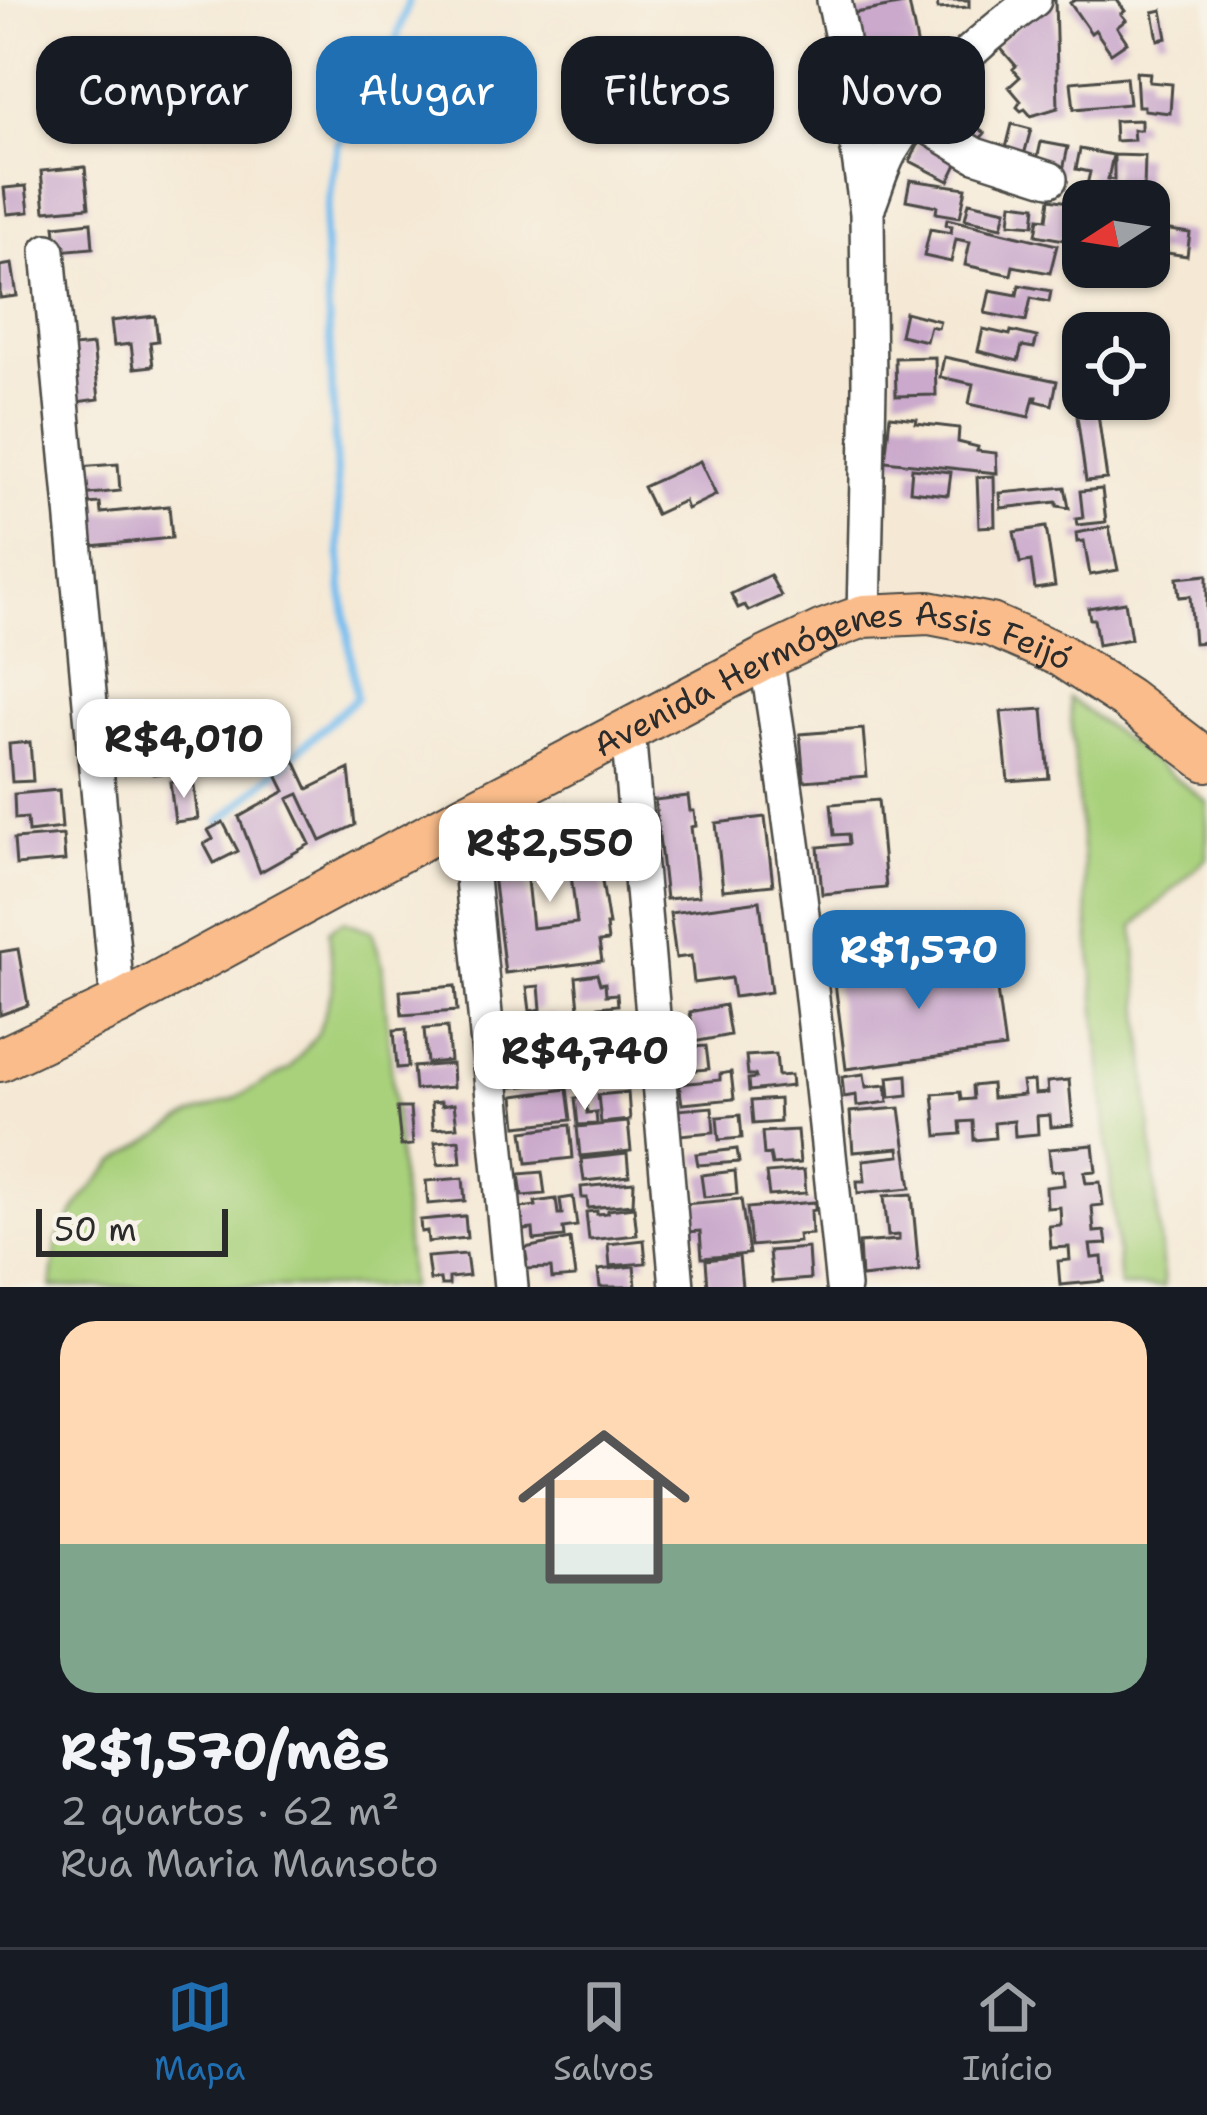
<!DOCTYPE html>
<html lang="pt">
<meta charset="utf-8">
<style>
body{margin:0;font-family:"Shantell Sans",sans-serif;background:#242831;color:#f1f3f6;height:100vh;display:flex;flex-direction:column;font-size:45px;white-space:nowrap}
*{box-sizing:border-box;margin:0}
p{font-size:39px;color:#9ea1a6}
.icon{flex:none;width:66px;height:66px;fill:none;stroke:currentColor;stroke-width:2;stroke-linecap:round;stroke-linejoin:round}
.map{position:relative;height:1287px;overflow:hidden}
.panel{display:flex;flex-direction:column;background:#171b24;flex:1}
.panel>*{flex:none}
.hud{position:absolute;left:36px;top:36px;width:1137px;height:108px;display:flex;gap:24px}
.needle{width:78px;rotate:258deg}
.fabs{position:absolute;left:1062px;top:180px;display:grid;gap:24px}
.fabs a{display:grid;place-items:center;width:108px;height:108px;border-radius:24px;background:#171b24;box-shadow:0 3px 9px #0004;font-size:60px}
.scale{position:absolute;left:36px;bottom:30px;width:192px;box-sizing:border-box;padding-left:12px;border:6px solid #2b2b2b;border-top:0;font-size:33px;line-height:42px;white-space:nowrap;color:#2b2b2b;-webkit-text-stroke:9px #f7f3e8;paint-order:stroke}
.price{position:absolute;translate:-50% -102px;padding:0 27px;border-radius:24px;background:#fff;color:#222;font-size:39px;line-height:78px;filter:drop-shadow(0 3px 6px #0008)}
.price::after{content:'';position:absolute;left:50%;top:72px;width:36px;height:27px;margin-left:-18px;background:inherit;clip-path:polygon(0 0,100% 0,50% 100%)}
.price.active{background:#1f6fb2;color:#fff}
ul{padding:0;list-style:none}
li{display:grid;align-content:center;gap:24px;height:636px;padding:0 60px}
li span{display:grid;place-items:center;height:372px;border-radius:36px;color:#555}
li>.icon{margin-inline-start:auto}
span .icon{width:216px;height:216px;fill:#fffc;stroke-width:1}
li b{font-size:51px}
.pill{padding:0 42px;border-radius:36px;background:#171b24;box-shadow:0 3px 9px #0004;font-size:42px;line-height:108px}
.pill.active{background:#1f6fb2;color:#fff}
.menu{display:flex;justify-content:space-around;align-items:center;height:168px;border-top:3px solid #363941;background:#171b24;font-size:33px;color:#9ea1a6}
.menu a{display:grid;justify-items:center;gap:6px}
.menu .active{color:#1f6fb2}
.map>svg:first-child{display:block}
.green{fill:#a9d17c;stroke:#6a7e54;stroke-width:3}
.lines{fill:none;stroke-linecap:round;stroke-linejoin:round}
.stream{stroke:#77bdee;stroke-width:8}
.building{fill:#caa9cc;fill-rule:evenodd}
.minor-casing{stroke:#494844;stroke-width:38}
.major-casing{stroke:#494844;stroke-width:46}
.minor{stroke:#fff;stroke-width:33}
.major{stroke:#f9bc8a;stroke-width:42}
.labels{text-anchor:middle;stroke-width:12;stroke-linejoin:round;paint-order:stroke}
.street-label{font-size:33px;fill:#2b2b2b;stroke:#f7f3e8}
</style>
<div class="map">
<svg width="1207" height="1287" viewBox="0 0 1207 1287">
<rect width="100%" height="100%" fill="#f7f3e8"/>
<filter id="ink" filterUnits="userSpaceOnUse"><feTurbulence type="fractalNoise" baseFrequency=".00833" numOctaves="2"/><feDisplacementMap in="SourceGraphic" scale="24" xChannelSelector="R" yChannelSelector="G"/><feConvolveMatrix kernelMatrix="1 2 1 2 8 2 1 2 1" color-interpolation-filters="sRGB"/></filter>
<filter id="wash" filterUnits="userSpaceOnUse"><feTurbulence type="fractalNoise" baseFrequency=".004" numOctaves="4" result="noise"/><feDisplacementMap in="SourceGraphic" scale="48" xChannelSelector="R" yChannelSelector="G"/><feGaussianBlur stdDeviation="2.7" result="paint"/><feColorMatrix in="noise" values="0 0 0 0 0 0 0 0 0 0 0 0 0 0 0 0 0 1.4 0 .05"/><feComposite in="paint" operator="in"/></filter>
<g filter="url(#wash)">
<rect width="100%" height="100%" fill="#f5e9d5"/>
<path class="green" d="M 1069,698 L 1207,802 L 1207,858 L 1134,926 L 1164,1287 L 1120,1287 Z
M 343,921 L 372,931 L 382,963 L 410,1287 L 51,1287 L 57,1240 L 82,1199 L 115,1162 L 193,1114 L 238,1097 L 289,1069 L 318,1033 L 333,987 L 329,930 Z"/>
<g class="lines">
<path class="stream" d="M 220,822 L 356,698 L 342,586 L 324,230 L 338,144 L 393,50 L 409,0"/>
</g>
<g id="blocks">
<path class="building" d="M 937,0 L 969,0 L 969,7 L 938,9 Z
M 1047,0 L 1055,0 L 1058,108 L 1031,116 L 1025,109 L 1021,111 L 1017,107 L 1021,101 L 1009,87 L 1020,77 L 1013,69 L 1016,66 L 997,44 Z
M 1075,0 L 1117,0 L 1125,11 L 1121,14 L 1126,20 L 1117,27 L 1127,42 L 1111,53 L 1095,30 L 1091,33 L 1070,3 Z
M 909,3 L 918,48 L 858,60 L 850,14 Z
M 1162,10 L 1167,38 L 1158,40 L 1153,12 Z
M 1136,72 L 1150,73 L 1149,82 L 1172,84 L 1170,113 L 1144,110 L 1144,106 L 1138,106 Z
M 1126,77 L 1129,104 L 1074,109 L 1071,82 Z
M 954,109 L 985,133 L 974,146 L 944,122 Z
M 1141,120 L 1141,130 L 1133,130 L 1134,140 L 1115,141 L 1114,121 Z
M 1012,124 L 1031,129 L 1024,155 L 1006,148 Z
M 920,141 L 959,160 L 949,181 L 910,161 Z
M 1041,142 L 1068,147 L 1062,175 L 1035,169 Z
M 1080,149 L 1113,155 L 1108,179 L 1114,180 L 1114,155 L 1145,156 L 1144,190 L 1087,185 L 1090,172 L 1076,169 Z
M 85,167 L 89,207 L 45,211 L 41,171 Z
M 910,180 L 966,188 L 960,217 L 936,213 L 937,206 L 906,200 Z
M 26,186 L 29,212 L 7,214 L 4,188 Z
M 1050,199 L 1081,204 L 1078,226 L 1073,225 L 1070,241 L 1036,235 L 1039,218 L 1047,219 Z
M 969,202 L 1006,210 L 1002,227 L 965,219 Z
M 1012,203 L 1036,206 L 1034,225 L 1010,223 Z
M 947,219 L 1057,245 L 1050,273 L 1013,266 L 1011,275 L 965,265 L 970,242 L 956,239 L 951,262 L 924,256 L 930,229 L 951,233 L 952,226 L 946,225 Z
M 91,222 L 93,248 L 58,251 L 55,226 Z
M 1163,229 L 1190,233 L 1187,256 L 1154,251 L 1155,242 L 1162,243 Z
M 12,264 L 17,296 L 0,298 L 0,266 Z
M 1019,285 L 1051,291 L 1049,302 L 1031,298 L 1026,321 L 985,313 L 990,290 L 1017,295 Z
M 905,312 L 940,321 L 938,328 L 930,326 L 926,341 L 900,335 Z
M 155,316 L 158,341 L 150,342 L 153,366 L 134,368 L 131,344 L 114,346 L 111,321 Z
M 983,329 L 1010,335 L 1011,331 L 1037,337 L 1034,348 L 1022,346 L 1018,361 L 978,351 Z
M 1072,334 L 1083,334 L 1083,373 L 1073,373 Z
M 93,345 L 99,399 L 69,403 L 64,348 Z
M 935,357 L 936,395 L 896,396 L 895,358 Z
M 944,357 L 1057,381 L 1052,405 L 1036,401 L 1037,397 L 1034,397 L 1029,417 L 969,404 L 973,384 L 940,377 Z
M 1096,400 L 1107,479 L 1086,481 L 1077,416 L 1085,415 L 1083,402 Z
M 890,416 L 917,419 L 916,423 L 959,428 L 958,442 L 978,447 L 977,451 L 996,453 L 997,473 L 885,461 Z
M 700,461 L 716,495 L 687,509 L 684,501 L 656,514 L 643,487 Z
M 118,464 L 120,491 L 80,495 L 78,467 Z
M 912,468 L 951,472 L 948,495 L 910,491 Z
M 994,476 L 995,526 L 979,527 L 977,477 Z
M 1065,487 L 1069,508 L 1057,506 L 1057,502 L 1001,508 L 1000,493 Z
M 1102,489 L 1106,522 L 1077,525 L 1076,519 L 1083,518 L 1080,491 Z
M 100,503 L 101,513 L 169,506 L 172,538 L 90,546 L 86,504 Z
M 1046,527 L 1055,586 L 1035,589 L 1031,561 L 1020,563 L 1014,532 Z
M 1109,527 L 1118,570 L 1090,575 L 1084,541 L 1077,542 L 1076,533 Z
M 770,575 L 781,596 L 748,611 L 745,605 L 738,608 L 731,594 Z
M 1207,575 L 1207,642 L 1194,643 L 1190,596 L 1179,597 L 1177,578 Z
M 1125,602 L 1131,639 L 1098,645 L 1094,619 L 1090,619 L 1088,608 Z
M 1043,709 L 1049,778 L 1008,781 L 1001,712 Z
M 863,729 L 867,776 L 804,781 L 800,734 Z
M 30,742 L 33,781 L 12,782 L 9,744 Z
M 192,743 L 194,770 L 154,774 L 152,746 Z
M 137,749 L 139,772 L 107,774 L 106,751 Z
M 295,761 L 308,789 L 349,769 L 355,825 L 321,841 L 299,794 L 288,799 L 310,844 L 260,872 L 239,817 L 285,791 L 277,775 Z
M 193,779 L 198,819 L 175,822 L 170,782 Z
M 59,790 L 62,828 L 28,832 L 27,818 L 15,819 L 14,794 Z
M 688,796 L 690,811 L 694,811 L 696,826 L 691,827 L 699,896 L 666,899 L 655,800 Z
M 878,800 L 886,888 L 822,894 L 818,847 L 849,844 L 848,834 L 834,835 L 831,804 Z
M 765,817 L 773,885 L 723,890 L 716,823 Z
M 223,822 L 238,851 L 214,863 L 204,844 L 213,839 L 208,830 Z
M 63,835 L 65,861 L 16,865 L 14,839 Z
M 595,838 L 609,925 L 606,925 L 608,941 L 599,942 L 602,961 L 505,973 L 490,851 ZM 571,875 L 577,923 L 532,928 L 527,880 Z
M 760,901 L 771,992 L 734,997 L 731,978 L 694,983 L 691,956 L 676,958 L 670,913 Z
M 18,949 L 28,1005 L 0,1015 L 0,952 Z
M 992,954 L 1005,1048 L 846,1069 L 834,975 Z
M 597,974 L 600,984 L 605,983 L 606,995 L 617,994 L 618,1005 L 579,1009 L 576,977 Z
M 455,986 L 457,1011 L 402,1015 L 400,991 Z
M 539,986 L 541,1009 L 530,1011 L 527,987 Z
M 725,1005 L 730,1035 L 673,1046 L 671,1034 L 693,1030 L 690,1012 Z
M 554,1015 L 558,1049 L 512,1054 L 508,1020 Z
M 447,1027 L 450,1061 L 427,1063 L 424,1029 Z
M 621,1028 L 624,1052 L 585,1056 L 586,1059 L 570,1060 L 569,1046 L 585,1044 L 584,1031 Z
M 406,1029 L 408,1067 L 397,1068 L 394,1030 Z
M 706,1046 L 709,1069 L 686,1071 L 680,1048 Z
M 776,1054 L 778,1076 L 791,1075 L 792,1086 L 749,1091 L 748,1079 L 756,1078 L 755,1075 L 748,1075 L 746,1056 Z
M 565,1056 L 567,1082 L 512,1087 L 510,1061 Z
M 452,1064 L 453,1087 L 415,1090 L 413,1067 Z
M 731,1072 L 734,1099 L 682,1104 L 679,1084 L 720,1080 L 720,1074 Z
M 864,1074 L 866,1087 L 886,1085 L 888,1102 L 857,1106 L 856,1095 L 844,1097 L 842,1077 Z
M 907,1075 L 908,1095 L 890,1097 L 888,1077 Z
M 1069,1080 L 1073,1125 L 1051,1127 L 1050,1115 L 1037,1116 L 1038,1134 L 1015,1136 L 1014,1121 L 994,1123 L 995,1138 L 974,1140 L 973,1121 L 960,1122 L 961,1134 L 937,1136 L 933,1094 L 960,1092 L 961,1100 L 973,1099 L 972,1086 L 991,1084 L 992,1098 L 1024,1095 L 1022,1082 L 1034,1081 L 1035,1094 L 1048,1093 L 1047,1082 Z
M 567,1089 L 571,1120 L 517,1126 L 514,1096 Z
M 628,1092 L 630,1120 L 601,1123 L 598,1095 Z
M 586,1097 L 587,1113 L 596,1112 L 597,1124 L 578,1125 L 575,1098 Z
M 779,1099 L 780,1122 L 753,1124 L 751,1101 Z
M 441,1102 L 441,1106 L 454,1104 L 457,1127 L 433,1129 L 431,1103 Z
M 712,1107 L 714,1132 L 680,1135 L 677,1110 Z
M 397,1108 L 410,1108 L 413,1145 L 401,1146 Z
M 900,1108 L 911,1188 L 858,1193 L 857,1181 L 865,1181 L 863,1160 L 900,1156 L 899,1148 L 853,1152 L 850,1112 Z
M 740,1115 L 742,1138 L 719,1140 L 717,1117 Z
M 628,1122 L 631,1151 L 580,1156 L 577,1127 Z
M 570,1125 L 573,1158 L 527,1163 L 523,1131 Z
M 797,1130 L 800,1163 L 772,1165 L 770,1154 L 764,1155 L 762,1132 Z
M 459,1140 L 461,1163 L 438,1165 L 435,1142 Z
M 1093,1145 L 1096,1171 L 1084,1172 L 1086,1183 L 1100,1182 L 1103,1205 L 1092,1206 L 1094,1232 L 1105,1231 L 1107,1244 L 1090,1245 L 1092,1258 L 1102,1257 L 1104,1281 L 1060,1285 L 1058,1261 L 1070,1260 L 1069,1247 L 1051,1248 L 1049,1226 L 1061,1225 L 1060,1207 L 1047,1208 L 1046,1187 L 1064,1185 L 1063,1170 L 1051,1171 L 1049,1149 Z
M 737,1149 L 739,1162 L 698,1165 L 696,1154 Z
M 627,1154 L 629,1176 L 584,1181 L 581,1159 Z
M 804,1170 L 806,1193 L 769,1196 L 766,1173 Z
M 735,1171 L 737,1194 L 704,1197 L 701,1175 Z
M 542,1172 L 545,1194 L 522,1196 L 519,1174 Z
M 463,1178 L 465,1201 L 428,1204 L 426,1181 Z
M 634,1182 L 633,1204 L 588,1208 L 587,1198 L 582,1198 L 581,1187 Z
M 912,1194 L 919,1271 L 861,1277 L 859,1243 L 899,1240 L 899,1235 L 888,1236 L 884,1196 Z
M 573,1197 L 577,1226 L 563,1228 L 564,1237 L 534,1240 L 533,1229 L 524,1230 L 521,1208 L 536,1206 L 535,1202 L 556,1199 L 558,1214 L 562,1214 L 560,1199 Z
M 741,1199 L 749,1254 L 702,1258 L 700,1231 L 686,1232 L 684,1204 Z
M 815,1202 L 815,1210 L 811,1211 L 812,1234 L 798,1235 L 799,1242 L 751,1246 L 747,1208 Z
M 634,1207 L 637,1235 L 589,1240 L 586,1212 L 597,1211 L 597,1214 L 608,1213 L 608,1210 Z
M 465,1216 L 467,1238 L 428,1242 L 427,1231 L 421,1232 L 420,1220 Z
M 570,1239 L 575,1277 L 552,1279 L 551,1268 L 522,1269 L 521,1261 L 527,1260 L 525,1248 Z
M 644,1240 L 646,1263 L 610,1266 L 608,1244 Z
M 808,1248 L 810,1279 L 772,1282 L 769,1251 Z
M 466,1254 L 469,1276 L 449,1278 L 449,1285 L 441,1285 L 440,1279 L 430,1280 L 427,1257 Z
M 739,1256 L 742,1287 L 708,1287 L 706,1260 Z
M 634,1266 L 636,1287 L 600,1287 L 598,1270 Z"/>
</g>
</g>
<g filter="url(#ink)">
<use href="#blocks" fill-opacity="0" stroke="#494844" stroke-width="3"/>
<g class="lines">
<g class="minor-casing">
<path id="minor" d="M 834,0 L 841,33 L 867,213 L 869,386 L 864,616
M 914,118 L 975,155 L 1050,179
M 869,205 C 876,188 881,168 890,152 C 927,88 975,43 1034,0
M 48,251 L 118,1004
M 766,658 C 800,867 821,1077 843,1287
M 628,731 L 677,1287
M 466,815 L 511,1287"/>
</g>
<g class="major-casing">
<g id="major">
<path id="s1" d="M 0,1060 L 118,1004 L 466,815 L 766,658 L 823,631 L 864,616 L 929,613 L 991,625 L 1060,655 L 1126,698 L 1207,760"/>
</g>
</g>
<use href="#minor" class="minor"/>
<use href="#major" class="major"/>
</g>
</g>
<g class="labels">
<g class="street-label">
<text dy="12" stroke="none"><textPath href="#s1" startOffset="930">Avenida Hermógenes Assis Feijó</textPath></text>
</g>
</g>
</svg>
<div class="fabs">
<a><svg class="needle" viewBox="-14 -14 28 28"><path d="M0-13l5 13h-10z" fill="#e53935"/><path d="M0 13l5-13h-10z" fill="#9ea1a6"/></svg></a>
<a><svg class="icon" aria-label="locate" viewBox="0 0 24 24"><circle cx="12" cy="12" r="6"/><path d="M12 2v4M12 18v4M2 12h4M18 12h4"/></svg></a>
</div>
<div class="scale">50 m</div>
<b class="price" style="left:184px;top:801px">R$4,010</b>
<b class="price" style="left:550px;top:905px">R$2,550</b>
<b class="price active" style="left:919px;top:1012px">R$1,570</b>
<b class="price" style="left:585px;top:1113px">R$4,740</b>
<div class="hud">
<a class="pill">Comprar</a>
<a class="pill active">Alugar</a>
<a class="pill">Filtros</a>
<a class="pill">Novo</a>
</div>
</div>
<section class="panel">
<ul>
<li><span style="background:linear-gradient(#ffd9b3 60%,#7fa58c 0)"><svg class="icon" aria-label="home" viewBox="0 0 24 24"><path d="M3 11l9-7 9 7M6 9v11h12V9"/></svg></span><div><b>R$1,570/mês</b><p>2 quartos · 62 m²</p><p>Rua Maria Mansoto</p></div></li>
</ul>
</section>
<nav class="menu">
<a class="active"><svg class="icon" aria-label="map" viewBox="0 0 24 24"><path d="M3 6l6-2 6 2 6-2v14l-6 2-6-2-6 2zM9 4v14M15 6v14"/></svg>Mapa</a>
<a><svg class="icon" aria-label="saved" viewBox="0 0 24 24"><path d="M7 4h10v16l-5-4-5 4z"/></svg>Salvos</a>
<a><svg class="icon" aria-label="home" viewBox="0 0 24 24"><path d="M3 11l9-7 9 7M6 9v11h12V9"/></svg>Início</a>
</nav>
